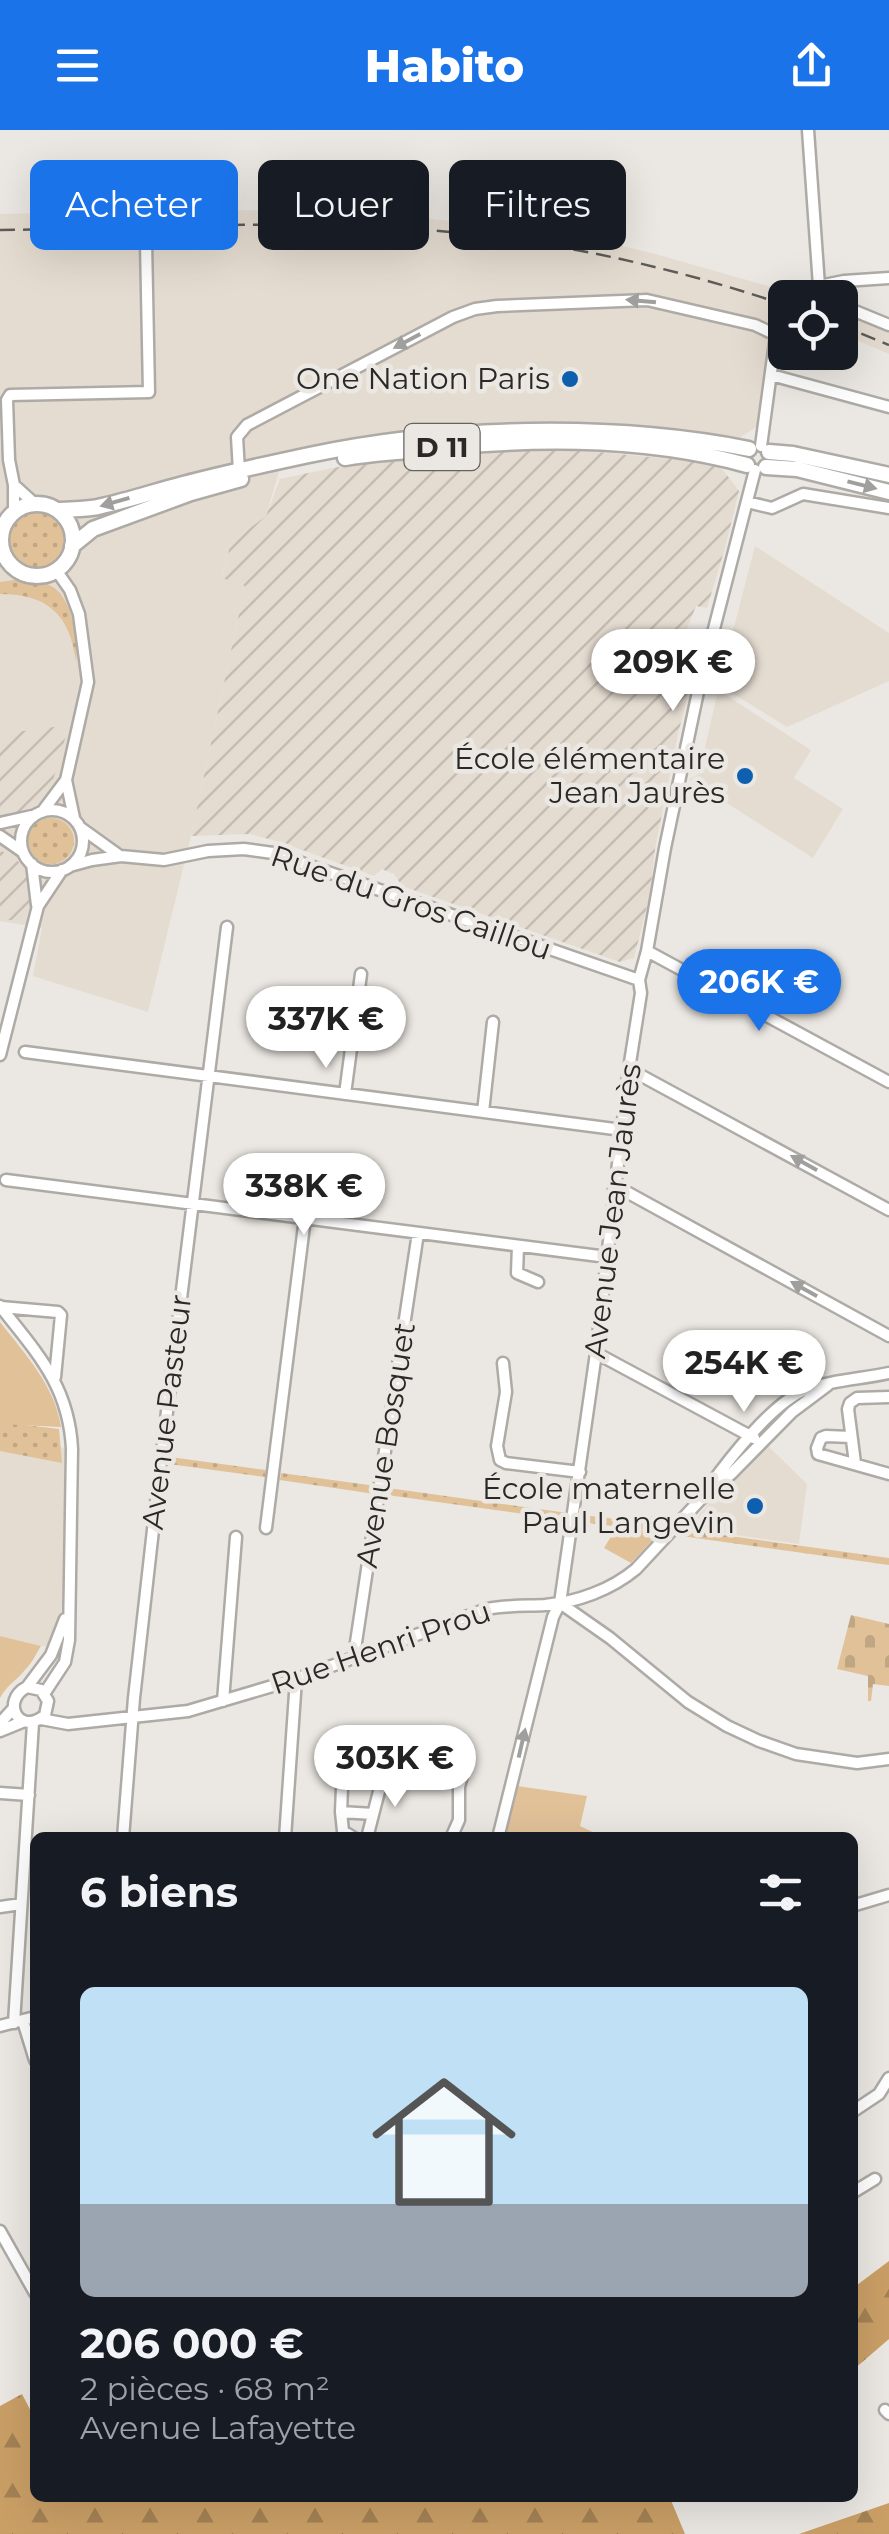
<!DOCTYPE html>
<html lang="fr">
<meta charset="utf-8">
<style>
body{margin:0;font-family:Montserrat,sans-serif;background:#242831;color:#f1f3f6;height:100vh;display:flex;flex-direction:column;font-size:38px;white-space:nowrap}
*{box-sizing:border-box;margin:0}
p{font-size:32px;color:#9ea1a6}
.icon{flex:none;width:55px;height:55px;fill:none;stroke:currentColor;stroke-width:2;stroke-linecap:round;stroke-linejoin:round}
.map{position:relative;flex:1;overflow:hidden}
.details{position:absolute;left:30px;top:1702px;width:828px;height:670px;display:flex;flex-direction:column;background:#171b24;border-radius:15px;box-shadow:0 10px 40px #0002}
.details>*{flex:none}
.top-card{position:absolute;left:30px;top:30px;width:830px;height:90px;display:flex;gap:20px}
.controls{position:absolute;left:768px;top:150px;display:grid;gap:20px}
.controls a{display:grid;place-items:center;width:90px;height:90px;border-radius:15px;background:#171b24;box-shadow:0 10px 40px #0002;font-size:50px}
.price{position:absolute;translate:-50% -85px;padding:0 22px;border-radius:35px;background:#fff;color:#222;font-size:32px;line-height:65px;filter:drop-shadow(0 2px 5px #0008)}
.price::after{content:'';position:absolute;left:50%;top:60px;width:30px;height:22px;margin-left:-15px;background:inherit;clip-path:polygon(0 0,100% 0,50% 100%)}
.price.on{background:#1a73e8;color:#fff}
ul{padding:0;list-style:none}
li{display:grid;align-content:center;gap:20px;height:530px;padding:0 50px}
li span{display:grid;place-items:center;height:310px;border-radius:15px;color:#555}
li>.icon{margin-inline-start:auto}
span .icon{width:180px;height:180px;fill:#fffc;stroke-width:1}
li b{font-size:42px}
h2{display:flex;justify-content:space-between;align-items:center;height:120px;padding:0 50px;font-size:42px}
.chip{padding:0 35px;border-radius:15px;background:#171b24;box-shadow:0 10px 40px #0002;font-size:35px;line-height:90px}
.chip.on{background:#1a73e8;color:#fff}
header{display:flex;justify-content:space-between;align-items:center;height:130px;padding:0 50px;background:#1a73e8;color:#fff;font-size:45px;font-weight:800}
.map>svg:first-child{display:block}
.built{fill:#e5dcd1}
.industrial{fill:url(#industrial-furrows)}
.grass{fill:url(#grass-dots)}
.forest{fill:url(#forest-firs)}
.cemetery{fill:url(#cemetery-stones)}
.green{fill:#e1c198}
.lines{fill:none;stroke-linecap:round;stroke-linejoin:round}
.minor-casing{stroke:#aeaba6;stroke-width:15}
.major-casing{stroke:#aeaba6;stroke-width:19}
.minor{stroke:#fff;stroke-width:10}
.major{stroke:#fff;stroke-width:14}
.rail{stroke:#5d5c59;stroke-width:2.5;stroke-dasharray:15 8;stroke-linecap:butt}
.oneway{fill:#9f9f9e}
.poi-dot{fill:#0e60af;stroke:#ebe7e2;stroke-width:4}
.labels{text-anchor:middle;stroke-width:9;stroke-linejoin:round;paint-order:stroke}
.shield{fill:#ebe7e2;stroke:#64625f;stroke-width:2.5}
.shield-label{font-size:28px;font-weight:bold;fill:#2a2927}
.poi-label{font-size:30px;fill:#2a2927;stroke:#ebe7e2;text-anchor:end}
.street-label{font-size:30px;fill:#2a2927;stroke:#ebe7e2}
</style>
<header><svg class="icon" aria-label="menu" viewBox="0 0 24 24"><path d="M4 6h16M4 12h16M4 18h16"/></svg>Habito<svg class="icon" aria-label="share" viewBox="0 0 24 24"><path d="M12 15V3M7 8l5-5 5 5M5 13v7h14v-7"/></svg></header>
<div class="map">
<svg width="889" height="2404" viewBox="0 0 889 2404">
<defs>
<pattern id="industrial-furrows" width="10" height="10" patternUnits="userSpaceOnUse" patternTransform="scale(2.5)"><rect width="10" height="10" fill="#e5dcd1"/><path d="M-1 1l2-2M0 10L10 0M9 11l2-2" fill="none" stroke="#c5bdb3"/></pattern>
<pattern id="grass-dots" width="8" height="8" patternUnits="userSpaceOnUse" patternTransform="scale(2.5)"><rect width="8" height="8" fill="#e1c198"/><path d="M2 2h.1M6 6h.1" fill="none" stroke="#c1a683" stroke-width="1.8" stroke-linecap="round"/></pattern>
<pattern id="forest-firs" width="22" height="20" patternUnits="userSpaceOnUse" patternTransform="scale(2.5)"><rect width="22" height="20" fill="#ca9f66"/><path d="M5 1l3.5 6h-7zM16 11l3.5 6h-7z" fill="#a48254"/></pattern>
<pattern id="cemetery-stones" width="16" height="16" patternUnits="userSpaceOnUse" patternTransform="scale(2.5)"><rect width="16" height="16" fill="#e1c198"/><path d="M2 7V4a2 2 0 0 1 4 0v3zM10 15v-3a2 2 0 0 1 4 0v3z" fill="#c1a683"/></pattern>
</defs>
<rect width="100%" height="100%" fill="#ebe7e2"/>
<path class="built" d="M 238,80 L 371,83 L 570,103 L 659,125 L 806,167 L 785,168 L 783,192 L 776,205 L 759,295 L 738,309 L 640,298 L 504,295 L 482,302 L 283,327 L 266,386 L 231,412 L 222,447 L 245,456 L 191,706 L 148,882 L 33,846 L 42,798 L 0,791 L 0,84 Z
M 840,180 L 889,199 L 889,224 L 840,203 Z
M 755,416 L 889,503 L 889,551 L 787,597 L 719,555 Z
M 718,560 L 811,620 L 794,648 L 843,679 L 813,728 L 689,649 L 699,644 Z
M 0,1309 L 66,1318 L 63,1473 L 57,1499 L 48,1516 L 41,1516 L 0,1506 Z
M 765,1313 L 807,1354 L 799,1414 L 687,1398 Z"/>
<path class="industrial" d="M 559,318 L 710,333 L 720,336 L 739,361 L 725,418 L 707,478 L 696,476 L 687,499 L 703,506 L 678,604 L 655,719 L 650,764 L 634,828 L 620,832 L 402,756 L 394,744 L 382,739 L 374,746 L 280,712 L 250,704 L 191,706 L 245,456 L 222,448 L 231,412 L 266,386 L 280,349 L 332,338 L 457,320 Z
M 69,595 L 47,671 L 30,682 L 10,688 L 2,721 L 26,737 L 31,749 L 33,761 L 27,790 L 0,790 L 0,604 Z"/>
<path class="grass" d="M10 410a29 29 0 1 1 58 0a29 29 0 1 1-58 0Z
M 28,448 C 39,451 50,453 58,461 C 74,478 78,511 76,532 C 70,485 48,464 0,464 L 0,452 Z
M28 711a23 23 0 1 1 46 0a23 23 0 1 1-46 0Z
M 0,1292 L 59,1299 L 62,1333 L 0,1321 Z
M 170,1327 L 266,1340 L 265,1347 L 169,1334 Z
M 281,1343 L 376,1356 L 375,1364 L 280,1350 Z
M 388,1358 L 568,1383 L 567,1390 L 387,1365 Z
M 582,1385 L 616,1389 L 663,1385 L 654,1401 L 580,1392 Z
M 686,1400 L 889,1428 L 889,1435 L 681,1406 Z"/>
<path class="forest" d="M 889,2131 L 889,2209 L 853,2240 L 853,2158 Z
M 22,2264 L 35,2289 L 35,2368 L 670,2368 L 685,2404 L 0,2404 L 0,2276 Z
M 889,2373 L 889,2404 L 799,2404 Z"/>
<path class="cemetery" d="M 851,1485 L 889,1494 L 889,1556 L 873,1554 L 871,1571 L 868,1571 L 868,1546 L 837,1539 Z"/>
<path class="green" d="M 0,1192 C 25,1224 55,1256 61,1297 L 0,1294 Z
M 617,1397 L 660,1402 L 631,1433 L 604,1418 Z
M 0,1506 L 41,1516 C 36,1524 32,1533 25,1540 C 16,1551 7,1555 0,1568 Z
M 517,1656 L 587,1666 L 580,1696 L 603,1707 L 520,1708 L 506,1705 Z"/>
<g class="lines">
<g class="minor-casing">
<path id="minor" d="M 808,0 L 819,156
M 819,156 L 844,151 L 889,148
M 819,156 L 829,168
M 840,175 L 889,195
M 771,245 L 889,277
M 239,341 L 237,307 L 247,295 L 453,187 L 475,179 L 497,176 L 647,170 L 755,195 L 776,205 L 761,316
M 14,355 L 35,374
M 747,372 L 772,378 L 803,364 L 889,378
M 14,382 L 14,355 L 9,330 L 7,270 L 10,265 L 149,262 L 146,112
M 66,650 L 74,688
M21 711a31 31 0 1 1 62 0a31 31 0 1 1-62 0Z
M 42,682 L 66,650 L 88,552 L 79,484 L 70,460 L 56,440
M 0,693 L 32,686
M 81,698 L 120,726
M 0,706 L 23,722
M 32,734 L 37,775
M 70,736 L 92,730 L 121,726 L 164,730 L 208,721 L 244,719 L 273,723 L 639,850
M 647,821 L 889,952
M 25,922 L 622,1000
M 0,925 L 38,776 L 62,740
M 629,939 L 889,1080
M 345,964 L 361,844
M 483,982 L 493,892
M 6,1050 L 607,1127
M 614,1059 L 623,1060 L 889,1206
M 518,1116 L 517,1143 L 538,1152
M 0,1176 C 37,1223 69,1256 72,1319 L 69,1510 L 65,1532 L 44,1564
M 1,1177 L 58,1182 L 61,1185 L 55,1247
M 596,1223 L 754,1308
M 503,1233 L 506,1262 L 497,1316 L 500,1330 L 506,1333 L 580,1342
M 851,1307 L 826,1306 L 821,1308 L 817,1318 L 818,1324 L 889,1344
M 855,1333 L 848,1279 L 850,1273 L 857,1268 L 889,1267
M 709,1357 C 729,1329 772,1274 803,1261 C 830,1250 861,1249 889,1243
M 266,1398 L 305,1088
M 560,1473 L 610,1508 L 688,1572 L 727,1596 L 759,1611 L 796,1624 L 857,1633 L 889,1629
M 359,1526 L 355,1519 L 418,1103
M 27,1557 L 41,1560 L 48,1571 L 45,1585 C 19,1607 0,1571 27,1557 L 51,1525 L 65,1489
M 223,1571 L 236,1407
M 41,1589 L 68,1594 L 188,1581 L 296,1549 L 487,1479 C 507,1475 525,1476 545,1475 C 577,1472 611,1460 636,1439 L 700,1370 L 731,1344 L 792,1282 L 828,1255
M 0,1593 L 12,1580
M 0,1601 L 22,1592
M 343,1633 L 341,1682 L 343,1701 L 354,1708
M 0,1663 L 29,1665
M 341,1682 L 373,1684
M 123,1708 L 134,1568 L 160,1338 L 227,797
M 285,1708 L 296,1549
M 367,1708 L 384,1642
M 451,1708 L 459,1690 L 459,1657 L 467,1626
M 498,1708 L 553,1487 L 560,1473 L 596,1223 L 629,939 L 641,863 L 639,850 L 647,821 L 665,718 L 699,557 L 755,340
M 852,1776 L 889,1765
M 0,1777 L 21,1774
M 23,1891 L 35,1930
M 14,1893 L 33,1593
M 0,1896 L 35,1887
M 852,1982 L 879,1964 L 889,1948
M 852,2063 L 875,2049
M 0,2101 L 35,2163
M 885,2280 L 889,2284"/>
</g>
<g class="major-casing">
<path id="major" d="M 769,322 L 793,324 L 889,345
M 345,328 C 366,324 387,323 407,321 C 520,308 637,305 747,335
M 766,337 L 797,339 L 889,362
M1 410a36 36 0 1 1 72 0a36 36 0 1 1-72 0Z
M 57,380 C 72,379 88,380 102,376 C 129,370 156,361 183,354 C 225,343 267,334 309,325 C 446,296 612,292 749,319
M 72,416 L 93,399 L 191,363 L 241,349"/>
</g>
<use href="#minor" class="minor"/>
<use href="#major" class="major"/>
<path class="rail" d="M 0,100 C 150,98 301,88 450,102 C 564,113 676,138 785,175
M 840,195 L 889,215"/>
</g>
<defs><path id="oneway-solid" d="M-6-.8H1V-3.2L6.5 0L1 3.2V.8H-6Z" transform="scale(2.5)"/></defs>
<g class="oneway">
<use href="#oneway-solid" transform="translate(641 171) rotate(-175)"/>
<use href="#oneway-solid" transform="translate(407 211) rotate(152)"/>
<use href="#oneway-solid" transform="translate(862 355) rotate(14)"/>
<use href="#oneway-solid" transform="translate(115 372) rotate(164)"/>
<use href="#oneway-solid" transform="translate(804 1033) rotate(-151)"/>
<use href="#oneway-solid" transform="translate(804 1159) rotate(-151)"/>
<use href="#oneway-solid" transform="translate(522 1613) rotate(-77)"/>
</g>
<g class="poi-dot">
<circle cx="570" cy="249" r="10"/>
<circle cx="745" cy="646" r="10"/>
<circle cx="755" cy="1376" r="10"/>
</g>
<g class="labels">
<rect class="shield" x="404.5" y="294" width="75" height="46" rx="8"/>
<g class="shield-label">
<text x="442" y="327">D 11</text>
</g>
<g class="poi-label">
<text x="550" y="259">One Nation Paris</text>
<text x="725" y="639">École élémentaire<tspan x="725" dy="34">Jean Jaurès</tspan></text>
<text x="735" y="1369">École maternelle<tspan x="735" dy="34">Paul Langevin</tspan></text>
</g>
<g class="street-label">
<text transform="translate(411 773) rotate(19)" y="10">Rue du Gros Caillou</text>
<text transform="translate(613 1081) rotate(-83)" y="10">Avenue Jean Jaurès</text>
<text transform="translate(167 1282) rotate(-83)" y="10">Avenue Pasteur</text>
<text transform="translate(386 1315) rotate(-81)" y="10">Avenue Bosquet</text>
<text transform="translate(381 1518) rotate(-19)" y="10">Rue Henri Prou</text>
</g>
</g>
</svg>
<div class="controls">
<a><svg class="icon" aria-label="locate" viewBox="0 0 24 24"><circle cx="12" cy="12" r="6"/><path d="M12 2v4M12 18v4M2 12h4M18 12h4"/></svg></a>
</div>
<b class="price" style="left:673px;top:584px">209K €</b>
<b class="price on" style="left:759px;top:904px">206K €</b>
<b class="price" style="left:326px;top:941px">337K €</b>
<b class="price" style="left:304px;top:1108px">338K €</b>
<b class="price" style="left:744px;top:1285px">254K €</b>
<b class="price" style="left:395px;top:1680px">303K €</b>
<div class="top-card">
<a class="chip on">Acheter</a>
<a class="chip">Louer</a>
<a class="chip">Filtres</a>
</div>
<section class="details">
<h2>6 biens<svg class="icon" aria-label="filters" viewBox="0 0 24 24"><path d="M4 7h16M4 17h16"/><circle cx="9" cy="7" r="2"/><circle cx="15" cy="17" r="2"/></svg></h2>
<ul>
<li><span style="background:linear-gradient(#bfe0f5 70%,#9aa5b1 0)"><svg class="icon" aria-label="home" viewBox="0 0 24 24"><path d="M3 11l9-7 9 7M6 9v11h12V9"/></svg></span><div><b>206 000 €</b><p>2 pièces · 68 m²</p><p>Avenue Lafayette</p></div></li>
</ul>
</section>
</div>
